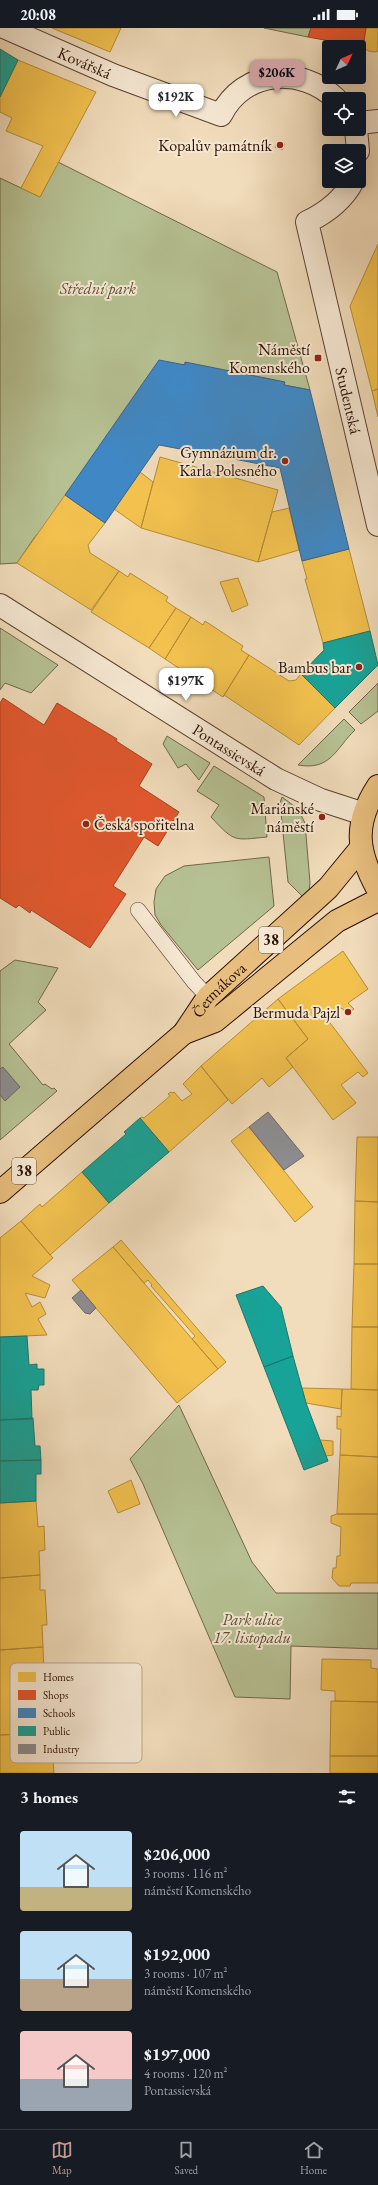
<!DOCTYPE html>
<meta charset="utf-8">
<style>
body{margin:0;font-family:"EB Garamond",serif;background:#242831;color:#f1f3f6;height:100vh;display:flex;flex-direction:column;font-size:15px;white-space:nowrap}
*{box-sizing:border-box;margin:0}
p{font-size:13px;color:#9ea1a6}
.icon{flex:none;width:22px;height:22px;fill:none;stroke:currentColor;stroke-width:2;stroke-linecap:round;stroke-linejoin:round}
.map{position:relative;height:1745px;overflow:hidden}
.side{display:flex;flex-direction:column;background:#171b24;flex:1}
.side>*{flex:none}
.needle{width:26px;rotate:46deg}
.buttons{position:absolute;left:322px;top:12px;display:grid;gap:8px}
.buttons a{display:grid;place-items:center;width:44px;height:44px;border-radius:4px;background:#171b24;box-shadow:0 4px 16px #0002;font-size:20px}
.price{position:absolute;translate:-50% -34px;padding:0 9px;border-radius:8px;background:#fff;color:#222;font-size:13px;line-height:26px;filter:drop-shadow(0 1px 2px #0008)}
.price::after{content:'';position:absolute;left:50%;top:24px;width:12px;height:9px;margin-left:-6px;background:inherit;clip-path:polygon(0 0,100% 0,50% 100%)}
.price.selected{background:#c59692;color:#111}
ul{padding:0;list-style:none}
li{display:flex;align-items:center;gap:12px;height:100px;padding:0 20px}
li span{display:grid;place-items:center;flex:none;width:112px;height:80px;border-radius:4px;color:#555}
li>.icon{margin-inline-start:auto}
span .icon{width:48px;height:48px;fill:#fffc;stroke-width:1}
li b{font-size:17px}
h2{display:flex;justify-content:space-between;align-items:center;height:48px;padding:0 20px;font-size:17px}
.status{display:flex;justify-content:space-between;align-items:center;height:28px;padding:0 20px;background:#171b24;direction:ltr}
.status svg{height:11px;fill:currentColor}
.dock{display:flex;justify-content:space-around;align-items:center;height:56px;border-top:1px solid #363941;background:#171b24;font-size:11px;color:#9ea1a6}
.dock a{display:grid;justify-items:center;gap:2px}
.dock .selected{color:#c59692}
.map>svg:first-child{display:block}
.green{fill:#b6c193;stroke:#70684a}
.homes{fill:#f2c14e;stroke:#b68c37}
.shops{fill:#e4572e;stroke:#ac4120}
.schools{fill:#3f88c5;stroke:#39648a}
.public{fill:#17a398;stroke:#1d776a}
.industry{fill:#8d8d92;stroke:#6f6766}
.lines{fill:none;stroke-linecap:round;stroke-linejoin:round}
.lane-casing{stroke:#5c422f;stroke-width:16}
.street-casing{stroke:#5c422f;stroke-width:24}
.primary-casing{stroke:#2a0f00;stroke-width:24}
.lane{stroke:#f6e8d3;stroke-width:15}
.street{stroke:#f6e8d3;stroke-width:22}
.primary{stroke:#e8be7e;stroke-width:22}
.poi-dot{fill:#8f2418;stroke:#f6e8d3;stroke-width:1.5}
.labels{text-anchor:middle;stroke-width:4;stroke-linejoin:round;paint-order:stroke}
.shield{fill:#f6e8d3;stroke:#67503f;stroke-width:1}
.shield-label{font-size:15px;font-weight:bold;fill:#2a0f00}
.street-label{font-size:16px;fill:#2a0f00;stroke:#f6e8d3}
.poi-label{font-size:16px;fill:#2a0f00;stroke:#f6e8d3;text-anchor:end}
.park-label{font-size:16px;font-style:italic;fill:#5b4d33;stroke:#f6e8d3}
.key{fill:#f6e8d3;stroke:#b9a794;stroke-width:1}
.key-label{font-size:11px;fill:#2a0f00}
</style>
<div class="status"><b>20:08</b><svg viewBox="0 0 49 12"><path d="M0 12V9h3v3zM5 12V6h3v6zM10 12V3h3v9zM15 12V0h3v12zM26 1h20v11H26zM47 4h2v5h-2z"/></svg></div>
<div class="map">
<svg width="378" height="1745" viewBox="0 0 378 1745">
<rect width="100%" height="100%" fill="#f1dcbb"/>
<filter id="stains"><feTurbulence type="fractalNoise" baseFrequency=".005" numOctaves="4"/><feColorMatrix values="0 0 0 0 .2 0 0 0 0 .09 0 0 0 0 .02 0 0 0 .5 -.17"/></filter>
<radialGradient id="worn" r=".72"><stop offset=".6" stop-color="#630" stop-opacity="0"/><stop offset="1" stop-color="#630" stop-opacity=".3"/></radialGradient>
<path class="green" d="M 264,0 L 311,0 L 308,9 Z
M 58,134 L 277,244 L 310,362 L 284,357 L 284,354 L 185,335 L 34,510 L 17,535 L 0,536 L 0,150 L 40,169 Z
M 0,600 L 58,637 L 31,665 L 5,655 L 0,662 Z
M 378,655 L 378,683 L 361,696 L 349,684 Z
M 344,691 L 355,702 C 336,720 331,743 298,737 Z
M 167,708 L 210,735 L 199,752 L 186,736 L 178,740 L 163,716 Z
M 214,738 L 264,769 L 267,809 C 234,812 235,815 211,789 L 219,777 L 197,763 Z
M 282,769 L 298,781 L 305,795 L 310,855 L 309,864 L 304,870 L 288,854 L 280,775 Z
M 269,829 L 274,878 L 198,942 L 161,897 L 155,887 L 154,874 L 156,861 L 165,848 L 184,838 Z
M 15,932 L 58,940 L 38,974 L 46,982 L 9,1016 L 43,1057 L 45,1056 L 52,1061 L 54,1060 L 57,1063 L 0,1112 L 0,943 Z
M 179,1377 L 252,1534 L 276,1565 L 378,1565 L 378,1621 L 291,1618 L 290,1671 L 235,1669 L 143,1456 L 130,1431 Z"/>
<path class="homes" d="M 52,0 L 121,0 L 110,24 Z
M 366,0 L 378,0 L 378,23 L 375,24 L 368,23 L 363,19 Z
M 18,32 L 96,64 L 40,169 L 21,160 L 43,118 L 6,103 L 12,90 L 0,84 L 0,69 Z
M 278,113 L 285,116 L 282,122 L 275,119 Z
M 378,216 L 378,361 L 372,363 L 350,278 Z
M 378,361 L 378,389 L 372,363 Z
M 160,429 L 278,462 L 258,534 L 141,500 Z
M 140,444 L 153,454 L 141,500 L 114,481 Z
M 65,467 L 105,495 L 88,517 L 90,525 L 119,543 L 91,582 L 17,535 Z
M 289,480 L 299,522 L 258,534 L 272,484 Z
M 349,521 L 370,603 L 323,615 L 305,551 L 307,551 L 302,533 Z
M 119,543 L 128,549 L 130,545 L 168,569 L 166,573 L 176,580 L 149,620 L 91,584 Z
M 238,550 L 248,577 L 232,584 L 220,554 Z
M 176,580 L 191,589 L 165,631 L 149,620 Z
M 191,589 L 203,597 L 205,593 L 243,618 L 241,622 L 249,627 L 223,669 L 165,631 Z
M 249,627 L 289,653 L 296,652 L 301,646 L 335,680 L 299,717 L 224,667 L 223,669 Z
M 343,923 L 368,961 L 348,975 L 354,981 L 347,986 L 342,980 L 327,991 L 368,1045 L 363,1049 L 358,1044 L 341,1057 L 356,1075 L 333,1092 L 286,1030 L 308,1011 L 278,971 Z
M 278,971 L 308,1011 L 286,1030 L 293,1039 L 269,1059 L 262,1050 L 232,1076 L 201,1038 Z
M 201,1038 L 228,1072 L 169,1124 L 140,1090 L 142,1089 L 144,1090 L 170,1068 L 168,1066 L 171,1064 L 173,1065 L 174,1064 L 182,1073 L 192,1066 L 183,1056 Z
M 249,1099 L 313,1179 L 295,1194 L 231,1113 Z
M 357,1109 L 378,1109 L 378,1174 L 355,1173 Z
M 82,1144 L 109,1175 L 50,1227 L 21,1193 L 40,1176 L 42,1179 Z
M 355,1173 L 378,1174 L 378,1236 L 354,1236 Z
M 21,1193 L 53,1230 L 32,1248 L 50,1257 L 45,1270 L 25,1265 L 32,1279 L 40,1274 L 46,1286 L 38,1291 L 47,1307 L 0,1309 L 0,1210 Z
M 121,1212 L 226,1334 L 218,1341 L 192,1311 L 195,1308 L 151,1258 L 152,1257 L 148,1252 L 144,1255 L 113,1219 Z
M 113,1219 L 218,1341 L 177,1375 L 72,1252 Z
M 354,1236 L 378,1236 L 378,1299 L 352,1299 Z
M 352,1299 L 378,1299 L 378,1362 L 351,1361 Z
M 302,1360 L 342,1361 L 341,1381 L 306,1375 Z
M 342,1361 L 378,1362 L 378,1429 L 340,1427 L 341,1401 L 337,1401 L 337,1388 L 341,1389 Z
M 320,1412 L 333,1413 L 333,1427 L 326,1428 Z
M 340,1427 L 378,1429 L 378,1486 L 337,1486 Z
M 131,1452 L 140,1476 L 118,1485 L 108,1463 Z
M 36,1473 L 38,1499 L 44,1498 L 45,1522 L 39,1523 L 40,1547 L 0,1550 L 0,1475 Z
M 337,1486 L 378,1486 L 378,1555 L 351,1555 L 350,1558 L 339,1558 L 332,1550 L 333,1540 L 336,1540 L 337,1528 L 340,1528 L 341,1499 L 331,1495 L 331,1488 Z
M 40,1547 L 40,1562 L 45,1562 L 47,1597 L 42,1597 L 43,1619 L 0,1622 L 0,1550 Z
M 43,1619 L 44,1649 L 52,1649 L 53,1678 L 46,1678 L 46,1705 L 0,1707 L 0,1622 Z
M 322,1631 L 371,1632 L 371,1640 L 378,1641 L 378,1674 L 335,1673 L 335,1663 L 321,1662 Z
M 331,1673 L 378,1674 L 378,1728 L 330,1728 Z
M 46,1705 L 47,1720 L 52,1720 L 54,1745 L 0,1745 L 0,1707 Z
M 330,1728 L 378,1728 L 378,1745 L 330,1745 Z"/>
<path class="shops" d="M 311,0 L 366,0 L 363,19 L 308,9 Z
M 3,670 L 44,697 L 57,675 L 117,711 L 116,713 L 152,736 L 139,758 L 179,784 L 158,818 L 144,809 L 113,858 L 126,866 L 90,920 L 31,882 L 30,885 L 19,877 L 16,880 L 0,870 L 0,675 Z"/>
<path class="schools" d="M 159,332 L 185,337 L 185,334 L 285,354 L 284,357 L 310,362 L 349,521 L 302,533 L 280,440 L 239,432 L 159,417 L 105,495 L 65,467 Z"/>
<path class="public" d="M 0,21 L 18,32 L 0,69 Z
M 370,603 L 378,637 L 335,680 L 301,646 L 324,622 L 323,615 Z
M 140,1090 L 169,1124 L 109,1175 L 82,1144 L 126,1106 L 124,1104 Z
M 263,1258 L 281,1279 L 293,1328 L 264,1339 L 236,1267 Z
M 27,1308 L 29,1337 L 37,1336 L 37,1341 L 44,1341 L 44,1357 L 39,1357 L 38,1362 L 31,1362 L 32,1391 L 0,1392 L 0,1309 Z
M 293,1328 L 306,1375 L 328,1433 L 304,1442 L 264,1339 Z
M 33,1390 L 35,1418 L 40,1418 L 41,1432 L 0,1433 L 0,1392 Z
M 41,1432 L 41,1446 L 36,1446 L 36,1473 L 0,1475 L 0,1433 Z"/>
<path class="industry" d="M 3,1039 L 20,1059 L 5,1073 L 0,1067 L 0,1041 Z
M 268,1084 L 304,1128 L 284,1142 L 249,1099 Z
M 81,1262 L 96,1280 L 90,1286 L 85,1285 L 72,1270 Z"/>
<g class="lines">
<g class="lane-casing">
<path id="lane" d="M 138,882 L 194,954 L 208,969"/>
</g>
<g class="street-casing">
<g id="street">
<path id="s1" d="M 6,0 L 113,47 L 221,87 C 243,42 301,37 336,71"/>
<path d="M 359,95 L 378,93"/>
<path d="M 356,101 L 358,123"/>
<path id="s2" d="M 353,153 C 343,172 326,185 307,194 L 378,497"/>
<path id="s3" d="M 0,577 L 276,751 L 321,772 L 364,786"/>
</g>
</g>
<g class="primary-casing">
<g id="primary">
<path d="M 378,758 C 353,796 357,824 378,862"/>
<path d="M 184,1005 L 215,993 L 337,893 L 378,872"/>
<path id="s4" d="M 0,1164 L 184,1005 L 208,969 L 328,860 L 360,821"/>
</g>
</g>
<use href="#lane" class="lane"/>
<use href="#street" class="street"/>
<use href="#primary" class="primary"/>
</g>
<g class="poi-dot">
<circle cx="280" cy="117" r="4"/>
<rect x="314" y="326" width="8" height="8" rx="2"/>
<circle cx="285" cy="433" r="4"/>
<circle cx="359" cy="639" r="4"/>
<circle cx="322" cy="789" r="4"/>
<circle cx="86" cy="796" r="4"/>
<circle cx="348" cy="984" r="4"/>
</g>
<g class="labels">
<g class="shield">
<rect x="259" y="899" width="24" height="26" rx="3"/>
<rect x="12" y="1130" width="24" height="26" rx="3"/>
</g>
<g class="shield-label">
<text x="271" y="917">38</text>
<text x="24" y="1148">38</text>
</g>
<g class="street-label">
<text dy="6" stroke="none"><textPath href="#s1" startOffset="86">Kovářská</textPath></text>
<text dy="6" stroke="none"><textPath href="#s2" startOffset="246">Studentská</textPath></text>
<text dy="6" stroke="none"><textPath href="#s3" startOffset="271">Pontassievská</textPath></text>
<text dy="6" stroke="none"><textPath href="#s4" startOffset="299">Čermákova</textPath></text>
</g>
<g class="poi-label">
<text x="272" y="123">Kopalův památník</text>
<text x="310" y="327">Náměstí<tspan x="310" dy="18">Komenského</tspan></text>
<text x="277" y="430">Gymnázium dr.<tspan x="277" dy="18">Karla Polesného</tspan></text>
<text x="351" y="645">Bambus bar</text>
<text x="314" y="786">Mariánské<tspan x="314" dy="18">náměstí</tspan></text>
<text x="94" y="802" text-anchor="start">Česká spořitelna</text>
<text x="340" y="990">Bermuda Pajzl</text>
</g>
<g class="park-label">
<text x="98" y="266">Střední park</text>
<text x="252" y="1597">Park ulice<tspan x="252" dy="18">17. listopadu</tspan></text>
</g>
</g>
<rect x="10" y="1635" width="132" height="100" rx="6" class="key"/>
<rect x="18" y="1644" width="18" height="10" fill="#f2c14e"/>
<rect x="18" y="1662" width="18" height="10" fill="#e4572e"/>
<rect x="18" y="1680" width="18" height="10" fill="#3f88c5"/>
<rect x="18" y="1698" width="18" height="10" fill="#17a398"/>
<rect x="18" y="1716" width="18" height="10" fill="#8d8d92"/>
<g class="key-label">
<text x="43" y="1653">Homes</text>
<text x="43" y="1671">Shops</text>
<text x="43" y="1689">Schools</text>
<text x="43" y="1707">Public</text>
<text x="43" y="1725">Industry</text>
</g>
<rect width="100%" height="100%" filter="url(#stains)"/>
<rect width="100%" height="100%" fill="url(#worn)"/>
</svg>
<div class="buttons">
<a><svg class="needle" viewBox="-14 -14 28 28"><path d="M0-13l5 13h-10z" fill="#e53935"/><path d="M0 13l5-13h-10z" fill="#9ea1a6"/></svg></a>
<a><svg class="icon" aria-label="locate" viewBox="0 0 24 24"><circle cx="12" cy="12" r="6"/><path d="M12 2v4M12 18v4M2 12h4M18 12h4"/></svg></a>
<a><svg class="icon" aria-label="layers" viewBox="0 0 24 24"><path d="M12 4l9 5-9 5-9-5zM3 14l9 5 9-5"/></svg></a>
</div>
<b class="price selected" style="left:277px;top:66px">$206K</b>
<b class="price" style="left:176px;top:90px">$192K</b>
<b class="price" style="left:186px;top:674px">$197K</b>
</div>
<section class="side">
<h2>3 homes<svg class="icon" aria-label="filters" viewBox="0 0 24 24"><path d="M4 7h16M4 17h16"/><circle cx="9" cy="7" r="2"/><circle cx="15" cy="17" r="2"/></svg></h2>
<ul>
<li><span style="background:linear-gradient(#bfe0f5 70%,#c2b280 0)"><svg class="icon" aria-label="home" viewBox="0 0 24 24"><path d="M3 11l9-7 9 7M6 9v11h12V9"/></svg></span><div><b>$206,000</b><p>3 rooms · 116 m²</p><p>náměstí Komenského</p></div></li>
<li><span style="background:linear-gradient(#bfe0f5 60%,#b9a48a 0)"><svg class="icon" aria-label="home" viewBox="0 0 24 24"><path d="M3 11l9-7 9 7M6 9v11h12V9"/></svg></span><div><b>$192,000</b><p>3 rooms · 107 m²</p><p>náměstí Komenského</p></div></li>
<li><span style="background:linear-gradient(#f6c9c9 60%,#9aa5b1 0)"><svg class="icon" aria-label="home" viewBox="0 0 24 24"><path d="M3 11l9-7 9 7M6 9v11h12V9"/></svg></span><div><b>$197,000</b><p>4 rooms · 120 m²</p><p>Pontassievská</p></div></li>
</ul>
</section>
<nav class="dock">
<a class="selected"><svg class="icon" aria-label="map" viewBox="0 0 24 24"><path d="M3 6l6-2 6 2 6-2v14l-6 2-6-2-6 2zM9 4v14M15 6v14"/></svg>Map</a>
<a><svg class="icon" aria-label="saved" viewBox="0 0 24 24"><path d="M7 4h10v16l-5-4-5 4z"/></svg>Saved</a>
<a><svg class="icon" aria-label="home" viewBox="0 0 24 24"><path d="M3 11l9-7 9 7M6 9v11h12V9"/></svg>Home</a>
</nav>
